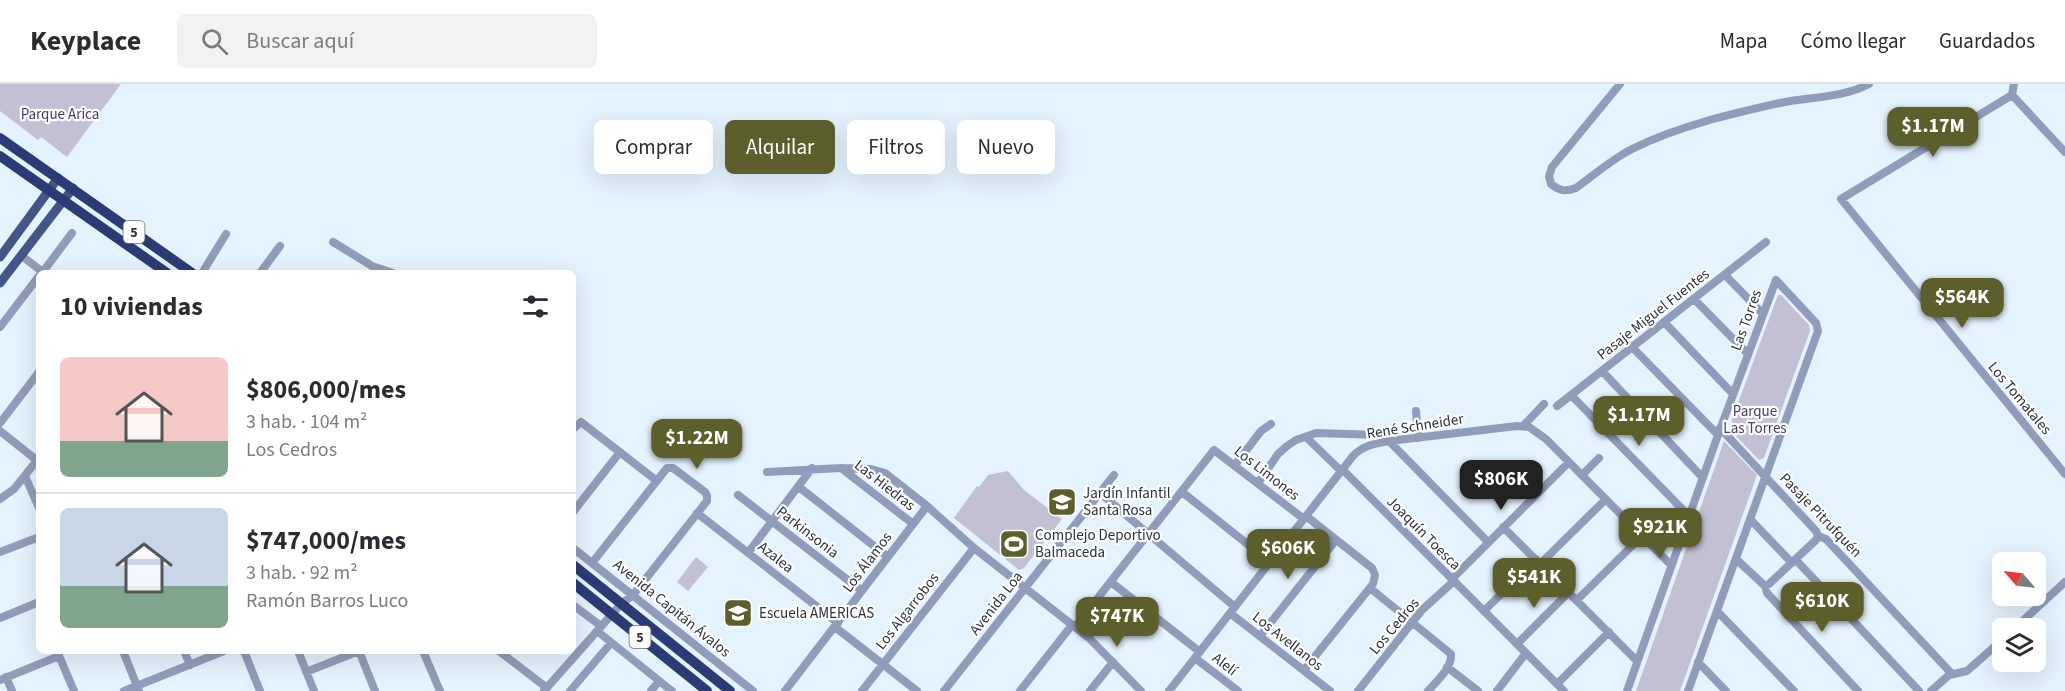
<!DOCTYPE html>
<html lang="es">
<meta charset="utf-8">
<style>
body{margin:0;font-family:"Source Sans 3",sans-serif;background:#f2f2f3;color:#2b2b33;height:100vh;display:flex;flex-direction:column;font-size:22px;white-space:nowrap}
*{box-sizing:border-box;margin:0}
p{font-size:20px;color:#7c7c81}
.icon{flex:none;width:33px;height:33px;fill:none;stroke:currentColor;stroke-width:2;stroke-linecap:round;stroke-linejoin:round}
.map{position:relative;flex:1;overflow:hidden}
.details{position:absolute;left:36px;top:186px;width:540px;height:384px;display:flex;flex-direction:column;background:#fff;border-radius:9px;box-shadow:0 6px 24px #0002}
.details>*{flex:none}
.hud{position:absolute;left:594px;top:36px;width:570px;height:54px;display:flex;gap:12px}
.needle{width:39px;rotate:298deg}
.controls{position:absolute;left:1992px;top:468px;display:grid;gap:12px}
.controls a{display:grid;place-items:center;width:54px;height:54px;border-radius:9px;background:#fff;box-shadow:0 6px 24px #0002;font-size:30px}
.price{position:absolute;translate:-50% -51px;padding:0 14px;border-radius:12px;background:#5c5f2c;color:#fff;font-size:20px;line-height:39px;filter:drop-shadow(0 2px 3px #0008)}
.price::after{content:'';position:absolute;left:50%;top:36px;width:18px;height:14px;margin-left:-9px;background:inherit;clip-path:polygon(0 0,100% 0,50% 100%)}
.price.current{background:#222;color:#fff}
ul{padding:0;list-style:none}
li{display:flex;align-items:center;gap:18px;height:150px;padding:0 24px}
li+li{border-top:2px solid #e1e1e2}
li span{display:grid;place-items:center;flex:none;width:168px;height:120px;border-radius:9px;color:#555}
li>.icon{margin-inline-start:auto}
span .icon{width:72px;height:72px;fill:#fffc;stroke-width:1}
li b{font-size:26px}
h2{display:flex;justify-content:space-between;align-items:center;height:72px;padding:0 24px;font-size:26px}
.tag{padding:0 21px;border-radius:9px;background:#fff;box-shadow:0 6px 24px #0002;font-size:21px;line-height:54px}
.tag.current{background:#5c5f2c;color:#fff}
header{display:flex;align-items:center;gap:36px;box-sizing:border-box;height:84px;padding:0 30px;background:#fff;border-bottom:2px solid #e1e1e2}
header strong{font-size:28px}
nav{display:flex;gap:33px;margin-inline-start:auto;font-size:21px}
.search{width:420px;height:54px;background:#f2f2f3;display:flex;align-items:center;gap:15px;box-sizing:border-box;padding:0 21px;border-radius:9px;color:#7c7c81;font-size:22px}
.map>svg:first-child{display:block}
.green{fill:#c3bfd4}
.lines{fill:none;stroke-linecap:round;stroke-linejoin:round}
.minor{stroke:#919cba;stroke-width:8}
.major{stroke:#458;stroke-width:9}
.highway{stroke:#2b3b75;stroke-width:10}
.labels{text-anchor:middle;stroke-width:4.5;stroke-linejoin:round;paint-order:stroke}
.shield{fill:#fefefe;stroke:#6a7076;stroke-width:1.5}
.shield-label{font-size:14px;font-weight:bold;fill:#2b333b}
.park-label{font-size:15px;fill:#493d68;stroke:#fefefe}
.street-label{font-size:15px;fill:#2b333b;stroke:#fefefe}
.poi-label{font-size:15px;fill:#2b333b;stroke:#fefefe;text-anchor:start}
</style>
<header>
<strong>Keyplace</strong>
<div class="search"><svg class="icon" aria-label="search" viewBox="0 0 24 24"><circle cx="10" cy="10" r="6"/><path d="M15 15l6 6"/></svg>Buscar aquí</div>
<nav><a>Mapa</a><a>Cómo llegar</a><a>Guardados</a></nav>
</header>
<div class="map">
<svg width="2065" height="607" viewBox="0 0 2065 607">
<rect width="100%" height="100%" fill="#e5f3fe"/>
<path class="green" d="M 0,0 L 121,0 L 67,73 L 41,53 L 38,56 L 0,27 Z
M 1778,211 L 1781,211 L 1809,241 L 1810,247 L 1764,374 L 1759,376 L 1732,348 L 1732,335 Z
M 1724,357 L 1757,391 L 1680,607 L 1636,607 Z
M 1008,387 L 1024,406 L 1062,435 L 1024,484 L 1019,486 L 954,434 L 977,402 L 979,403 L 988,391 Z
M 696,473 L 708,483 L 688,507 L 677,498 Z"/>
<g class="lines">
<path class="minor" d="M 1620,0 L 1552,83 L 1549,92 L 1551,100 C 1560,107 1565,108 1576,104 C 1594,91 1612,75 1632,65 C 1678,42 1731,30 1780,19 C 1808,13 1843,14 1869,0
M 2012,11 L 1841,115 L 2065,390
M 2012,11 L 2065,68
M 2012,11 L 2014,0
M 333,158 L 372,182 L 393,189
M 22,172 L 44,189
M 42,189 L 72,149
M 202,189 L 226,150
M 260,189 L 280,162
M 1725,191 L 1763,230
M 1694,215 L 1748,270
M 1664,238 L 1733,310
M 0,243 L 39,192
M 1632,263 L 1718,351
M 1602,287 L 1703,394
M 1571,311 L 1689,432
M 1557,322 L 1766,158
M 1416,327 L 1418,354
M 0,339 L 39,288
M 1523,342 L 1544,320
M 1720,344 L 1816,447 L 1818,452 L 1826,455 L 1951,589
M 573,345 L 581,338 L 657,397
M 0,347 L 39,378
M 1306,353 L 1341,387
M 1235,381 L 1261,347 L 1271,340
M 841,384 L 912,439
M 1342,385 L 1564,607
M 767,388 L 841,384 L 871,385 L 885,389 L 927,422 L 974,464 L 1089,554 L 1141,607
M 1582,391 L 1599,374
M 25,392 L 39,424
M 1258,399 L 1278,370 L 1287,362 L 1296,356 L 1316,349 L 1379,351 L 1389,357 L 1488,458
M 799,403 L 888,473
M 1182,408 L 1270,478
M 1100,409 L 1235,523
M 738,411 L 862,507
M 0,415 L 14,405 L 39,374
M 573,428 L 620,368
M 697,429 L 838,539
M 1750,435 L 1792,479
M 1503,443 L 1637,577
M 573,464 L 753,607
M 0,468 L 39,453
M 748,469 L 812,384
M 1736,475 L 1765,502 L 1767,509 L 1858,607
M 1796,476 L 1919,607
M 1540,480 L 1606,415
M 1452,495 L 1569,378
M 1111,498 L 1200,568
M 1765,502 L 1769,500 L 1816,456 L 1818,452
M 1370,504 L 1451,570 C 1452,584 1437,597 1428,607
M 1577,516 L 1642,452
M 573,521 L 601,542
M 1484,527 L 1536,475
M 1717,527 L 1794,607
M 1230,529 L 1330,607
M 0,534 L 39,518
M 835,543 L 917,607
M 1075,543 L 1214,366 L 1304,435
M 2015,544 L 2065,498
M 597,547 L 672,607
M 1260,552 L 1336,456
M 1517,560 L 1569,508
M 57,567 L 74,607
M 123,567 L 139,607
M 184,567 L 190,581
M 244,567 L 260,607
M 298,567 L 314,607
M 359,567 L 375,607
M 423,567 L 440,607
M 499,567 L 547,604
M 1195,574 L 1238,607
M 1698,578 L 1726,607
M 1447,583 L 1478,607
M 1304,586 L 1373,500 L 1375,491 L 1372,484 L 1306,432
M 306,588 L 359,567
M 6,593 L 12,607
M 0,596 L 59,572
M 1557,600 L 1609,548
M 124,607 L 224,567
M 544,607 L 621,520 L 633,511 L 707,417 L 707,412 L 705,408 L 673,384 L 667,384 L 592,479
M 570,607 L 611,559
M 651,607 L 659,597
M 785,607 L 927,422
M 862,607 L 974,464
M 944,607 L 1114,391
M 1020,607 L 1072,541
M 1090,607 L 1113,578
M 1169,607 L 1353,372 C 1363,361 1375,360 1389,357 L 1517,342 L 1529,343 L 1546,355 L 1671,481
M 1358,607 L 1422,526 L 1454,497
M 1497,607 L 1526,569
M 1627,607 L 1718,351 L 1776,196 L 1816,239 L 1818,247 L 1688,607
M 1931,607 L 1949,591 L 1967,587 L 2002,556"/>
<path class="major" d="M 0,173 L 58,94
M 0,199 L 73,104"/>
<path class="highway" d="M 0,54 L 192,189
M 0,72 L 167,189
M 573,481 L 730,607
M 573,499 L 707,607"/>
</g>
<defs>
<g id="school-square" transform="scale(1.5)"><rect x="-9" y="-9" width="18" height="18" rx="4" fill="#5c5f2c" stroke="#fefefe"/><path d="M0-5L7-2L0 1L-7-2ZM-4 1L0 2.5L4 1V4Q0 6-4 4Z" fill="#fff"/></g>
<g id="stadium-square" transform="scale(1.5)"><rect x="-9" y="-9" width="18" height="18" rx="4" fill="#5c5f2c" stroke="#fefefe"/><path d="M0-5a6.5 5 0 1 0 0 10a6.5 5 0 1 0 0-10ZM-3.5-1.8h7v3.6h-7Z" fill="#fff"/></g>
</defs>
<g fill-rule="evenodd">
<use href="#school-square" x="1062" y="418"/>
<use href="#stadium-square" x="1014" y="460"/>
<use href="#school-square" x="738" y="529"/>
</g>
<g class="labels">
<g class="shield">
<rect x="123.5" y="137" width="21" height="22" rx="4.5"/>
<rect x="629.5" y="542" width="21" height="22" rx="4.5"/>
</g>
<g class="shield-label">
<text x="134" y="153">5</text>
<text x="640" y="558">5</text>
</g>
<g class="park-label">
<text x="60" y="35">Parque Arica</text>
<text x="1755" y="332">Parque<tspan x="1755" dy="17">Las Torres</tspan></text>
</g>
<g class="street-label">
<text transform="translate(1653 230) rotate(-38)" y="5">Pasaje Miguel Fuentes</text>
<text transform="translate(1746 236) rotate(-70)" y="5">Las Torres</text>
<text transform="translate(2020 314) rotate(50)" y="5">Los Tomatales</text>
<text transform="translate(1415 342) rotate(-9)" y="5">René Schneider</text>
<text transform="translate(1267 389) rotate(38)" y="5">Los Limones</text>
<text transform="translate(885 401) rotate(38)" y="5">Las Hiedras</text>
<text transform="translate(1821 431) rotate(46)" y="5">Pasaje Pitrufquén</text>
<text transform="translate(808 448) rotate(38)" y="5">Parkinsonia</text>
<text transform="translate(1424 449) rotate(45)" y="5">Joaquín Toesca</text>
<text transform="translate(776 473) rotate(38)" y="5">Azalea</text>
<text transform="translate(867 478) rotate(-53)" y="5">Los Álamos</text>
<text transform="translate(996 519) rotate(-52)" y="5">Avenida Loa</text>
<text transform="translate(672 524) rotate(39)" y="5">Avenida Capitán Ávalos</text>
<text transform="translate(907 527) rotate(-52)" y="5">Los Algarrobos</text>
<text transform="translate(1394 542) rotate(-50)" y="5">Los Cedros</text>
<text transform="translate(1288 557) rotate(38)" y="5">Los Avellanos</text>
<text transform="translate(1225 580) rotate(38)" y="5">Alelí</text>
</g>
<g class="poi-label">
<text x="1083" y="414">Jardín Infantil<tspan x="1083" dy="17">Santa Rosa</tspan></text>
<text x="1035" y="456">Complejo Deportivo<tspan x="1035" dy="17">Balmaceda</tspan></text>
<text x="759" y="534">Escuela AMERICAS</text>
</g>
</g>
</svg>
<div class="controls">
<a><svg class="needle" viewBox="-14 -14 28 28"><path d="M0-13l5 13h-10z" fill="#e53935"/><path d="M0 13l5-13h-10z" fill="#7c7c81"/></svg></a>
<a><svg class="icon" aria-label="layers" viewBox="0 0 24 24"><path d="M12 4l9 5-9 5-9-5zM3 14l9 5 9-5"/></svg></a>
</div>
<b class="price" style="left:1933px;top:74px">$1.17M</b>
<b class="price" style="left:1962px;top:245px">$564K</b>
<b class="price" style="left:1639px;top:363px">$1.17M</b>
<b class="price" style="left:697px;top:386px">$1.22M</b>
<b class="price current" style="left:1501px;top:427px">$806K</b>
<b class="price" style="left:1660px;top:475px">$921K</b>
<b class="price" style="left:1288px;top:496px">$606K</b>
<b class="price" style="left:1534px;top:525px">$541K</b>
<b class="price" style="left:1822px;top:549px">$610K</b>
<b class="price" style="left:1117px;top:564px">$747K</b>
<div class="hud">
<a class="tag">Comprar</a>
<a class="tag current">Alquilar</a>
<a class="tag">Filtros</a>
<a class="tag">Nuevo</a>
</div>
<section class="details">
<h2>10 viviendas<svg class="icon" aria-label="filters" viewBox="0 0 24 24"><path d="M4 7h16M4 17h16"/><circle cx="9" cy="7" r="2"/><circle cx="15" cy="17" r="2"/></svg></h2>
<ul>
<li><span style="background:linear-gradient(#f6c9c9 70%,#7fa58c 0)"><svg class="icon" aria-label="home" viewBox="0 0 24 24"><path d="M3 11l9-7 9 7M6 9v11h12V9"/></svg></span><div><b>$806,000/mes</b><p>3 hab. · 104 m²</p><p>Los Cedros</p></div></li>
<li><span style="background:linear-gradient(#c9d6e8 65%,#7fa58c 0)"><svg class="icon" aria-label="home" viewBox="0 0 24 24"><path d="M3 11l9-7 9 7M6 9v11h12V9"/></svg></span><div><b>$747,000/mes</b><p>3 hab. · 92 m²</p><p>Ramón Barros Luco</p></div></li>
</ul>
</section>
</div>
